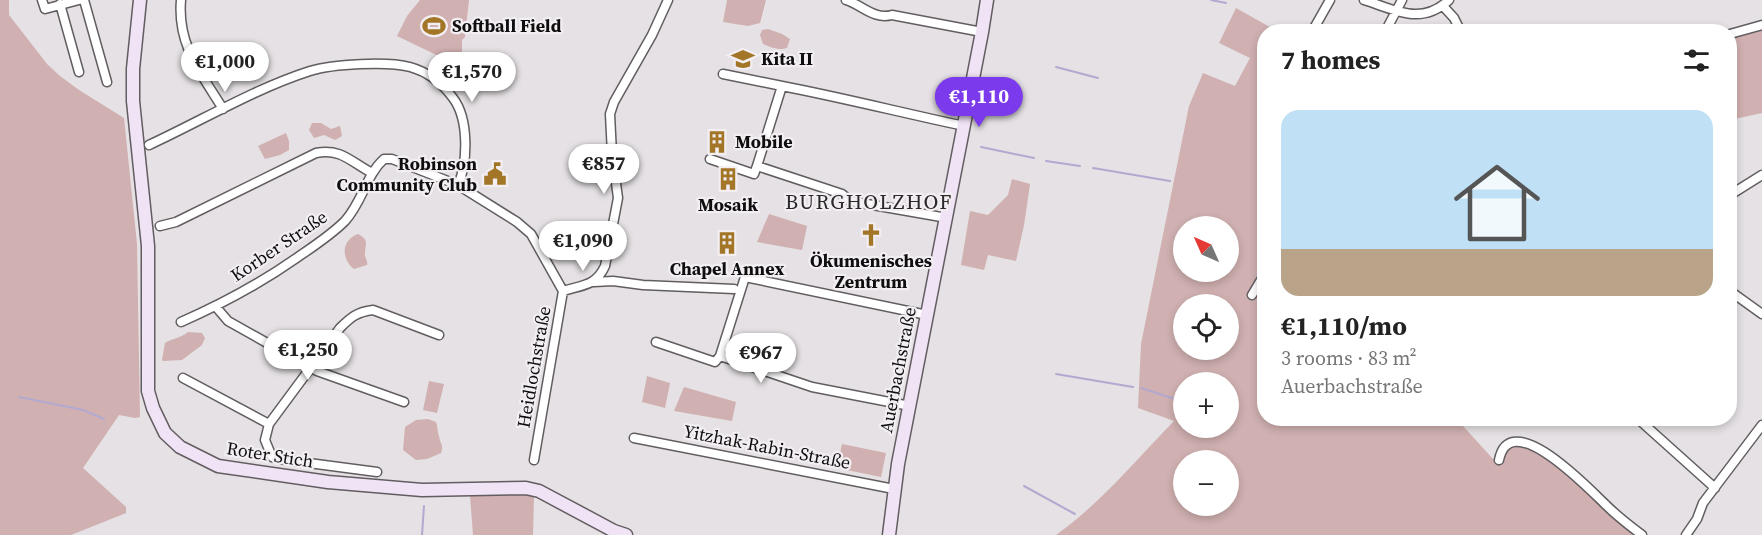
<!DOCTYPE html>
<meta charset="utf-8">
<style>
body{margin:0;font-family:"Source Serif 4",serif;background:#f6f6f6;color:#222;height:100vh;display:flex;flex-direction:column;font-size:22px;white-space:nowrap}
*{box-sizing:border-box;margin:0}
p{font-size:20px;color:#767676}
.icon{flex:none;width:33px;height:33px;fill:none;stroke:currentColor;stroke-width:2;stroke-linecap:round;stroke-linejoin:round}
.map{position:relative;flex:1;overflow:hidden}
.side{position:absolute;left:1257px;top:24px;width:480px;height:402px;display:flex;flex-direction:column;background:#fff;border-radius:24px;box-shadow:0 3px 9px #0003}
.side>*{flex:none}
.needle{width:39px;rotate:315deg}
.controls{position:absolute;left:1173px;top:216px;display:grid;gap:12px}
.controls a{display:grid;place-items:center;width:66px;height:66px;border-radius:50%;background:#fff;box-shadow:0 3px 9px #0003;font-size:30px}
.price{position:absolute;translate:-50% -51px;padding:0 14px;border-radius:21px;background:#fff;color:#222;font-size:20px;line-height:39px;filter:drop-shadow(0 2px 3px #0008)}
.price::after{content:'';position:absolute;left:50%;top:36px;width:18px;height:14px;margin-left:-9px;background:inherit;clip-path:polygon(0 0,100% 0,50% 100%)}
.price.selected{background:#7c3aed;color:#fff}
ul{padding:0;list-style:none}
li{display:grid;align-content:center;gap:12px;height:318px;padding:0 24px}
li+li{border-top:2px solid #e0e0e0}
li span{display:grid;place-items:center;height:186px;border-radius:18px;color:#555}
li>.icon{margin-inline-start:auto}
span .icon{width:108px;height:108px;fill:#fffc;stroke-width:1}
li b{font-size:26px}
h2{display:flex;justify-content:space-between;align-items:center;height:72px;padding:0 24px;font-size:26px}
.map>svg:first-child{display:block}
.green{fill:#d0b0b0;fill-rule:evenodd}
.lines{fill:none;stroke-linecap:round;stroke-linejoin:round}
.stream{stroke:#b3a9d0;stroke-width:2}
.street-casing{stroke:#615d60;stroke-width:11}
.secondary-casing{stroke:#615d60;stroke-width:15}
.street{stroke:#fff;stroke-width:8}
.secondary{stroke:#f0e3f5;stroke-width:12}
.labels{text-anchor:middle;stroke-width:4.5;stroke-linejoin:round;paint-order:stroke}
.poi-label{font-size:18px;font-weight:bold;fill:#0f0e0f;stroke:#f2eef1;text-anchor:start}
.street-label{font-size:18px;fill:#0f0e0f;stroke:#f2eef1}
.quarter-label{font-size:21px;letter-spacing:1.5px;fill:#2c292b;stroke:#f2eef1}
</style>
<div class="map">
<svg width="1762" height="535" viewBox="0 0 1762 535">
<rect width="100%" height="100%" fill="#e5e1e4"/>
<path class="green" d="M 0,0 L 9,0 L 9,15 L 47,64 L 60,76 L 79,90 L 124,118 L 137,244 L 140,417 L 135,418 L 119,415 L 83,468 L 126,507 L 126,513 L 71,535 L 0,535 Z
M 420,0 L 469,0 L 465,37 L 462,40 L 462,53 L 456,60 L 449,61 L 397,36 L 407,16 Z
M 727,0 L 766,0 L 760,23 L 748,26 L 723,22 Z
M 1236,8 L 1277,31 L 1264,32 L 1264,418 L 1467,419 L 1463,426 L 1493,459 L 1512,444 L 1521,443 L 1559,463 L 1637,535 L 1056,535 C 1101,503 1135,461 1174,421 L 1138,408 L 1141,344 L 1189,106 L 1203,73 L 1235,86 L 1250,58 L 1219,43 ZM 1184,226 L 1228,226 L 1228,272 L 1184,272 ZM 1184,304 L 1228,304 L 1228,350 L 1184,350 ZM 1184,382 L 1228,382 L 1228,428 L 1184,428 ZM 1184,460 L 1228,460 L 1228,506 L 1184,506 Z
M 1762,28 L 1762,113 L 1730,120 L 1730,38 Z
M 768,29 L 782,34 L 790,39 L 787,48 C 779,51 770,47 763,44 L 760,35 L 762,30 Z
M 312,123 L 321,123 L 331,129 L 340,126 L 342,136 L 335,140 L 324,135 L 314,138 L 309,130 Z
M 286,133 L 289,141 L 289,150 L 280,155 L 265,159 L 258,146 Z
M 1012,179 L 1030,184 L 1024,225 L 1016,261 L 988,255 L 984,270 L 961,265 L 970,211 L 988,215 L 1008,195 Z
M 769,214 L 807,226 L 802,250 L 757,242 Z
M 358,234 C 371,241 364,245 365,256 C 366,259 368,262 367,265 L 354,269 C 341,259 341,240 358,234 Z
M 188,332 L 202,333 L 205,338 L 202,345 L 182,360 L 163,361 L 162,360 L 165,343 C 173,338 181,338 188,332 Z
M 647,376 L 670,383 L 665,408 L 642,402 Z
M 429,381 L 444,384 L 437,413 L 423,410 Z
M 684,387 L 736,402 L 732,421 L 674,411 Z
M 428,419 L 436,422 C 438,427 437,431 439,436 C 440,444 444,444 441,453 L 427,459 L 416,460 L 403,450 L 405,427 L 416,420 Z
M 842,444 L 886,453 L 881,477 L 837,468 Z
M 522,491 L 534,495 L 533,535 L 473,535 L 470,495 Z"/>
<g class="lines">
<path class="stream" d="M 1211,0 L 1226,3
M 1056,67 L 1098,78
M 981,147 L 1034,158
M 1046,161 L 1080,166
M 1093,168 L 1170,181
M 1056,374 L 1133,387
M 1141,388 L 1184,402
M 19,397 L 83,410 L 104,419
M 1024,486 L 1075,514
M 422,535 L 424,506"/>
<g class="street-casing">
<path id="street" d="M 42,0 L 45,9 L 79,0
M 84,0 L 107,82
M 181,0 C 177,45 201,73 223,109
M 846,0 C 862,5 874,20 892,15 L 982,32
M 1364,0 C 1396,10 1421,26 1449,0
M 60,4 L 79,72
M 1443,6 L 1454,18 L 1459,28 L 1457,32
M 1313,30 L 1330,0
M 1385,32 L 1402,0
M 1730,34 L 1762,25
M 723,74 L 782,86
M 149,145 C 203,120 254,89 310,71 C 333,64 387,61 410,67 C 428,72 442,83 453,98 C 469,119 468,162 458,185
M 710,159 L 754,174 L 757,166 L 842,194 L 850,201 L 947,218
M 757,166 L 782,86 C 844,98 903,113 964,126
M 1730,195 L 1762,175
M 160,226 L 176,222 L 316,153 C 341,148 351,162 372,173
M 594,282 L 613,281 L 643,285 L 734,289
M 563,291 C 582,285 596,286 605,266 L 618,198 L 612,154 L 610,114 L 614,102 L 652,35 L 668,0
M 1730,291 L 1762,314
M 1252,295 L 1264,275
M 216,307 L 228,321 L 317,371 L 404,402
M 181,322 C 222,304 261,283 298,257 C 314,246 331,235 345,221 C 363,201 366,175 384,159 L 392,159 L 458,185 L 517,222 L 531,234 L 563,291 L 534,460
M 656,342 L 715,362 L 720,356 L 745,277 L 927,315
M 720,356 L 812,387 L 910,406
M 183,378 L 269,424
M 1637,418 L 1715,488
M 634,438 L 894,489
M 1499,460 C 1510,405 1590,490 1606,505 C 1617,516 1630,526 1642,535
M 377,472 L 286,460 L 272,457 L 265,440 L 269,424 L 340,328 C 351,317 357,312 373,310 L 439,335
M 1686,535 L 1697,519 L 1703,503 L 1762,425"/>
</g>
<g class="secondary-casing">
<path id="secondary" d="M 140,0 L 133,69 L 133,101 L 148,246 L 148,391 L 153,408 L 165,433 L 180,447 L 218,466 L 328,482 L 422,490 L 526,488 L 539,491 L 614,531 L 626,535
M 889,535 L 898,464 L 982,32 L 987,0"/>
</g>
<use href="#street" class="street"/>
<use href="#secondary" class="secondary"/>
</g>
<defs>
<g id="stadium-bare" transform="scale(1.8)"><path d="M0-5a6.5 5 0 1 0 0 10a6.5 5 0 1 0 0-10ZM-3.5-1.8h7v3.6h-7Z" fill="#a27527" stroke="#f2eef1" stroke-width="2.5" paint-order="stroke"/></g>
<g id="school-bare" transform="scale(1.8)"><path d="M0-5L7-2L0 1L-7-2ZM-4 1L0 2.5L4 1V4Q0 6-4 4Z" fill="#a27527" stroke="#f2eef1" stroke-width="2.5" paint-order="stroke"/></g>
<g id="building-bare" transform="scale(1.8)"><path d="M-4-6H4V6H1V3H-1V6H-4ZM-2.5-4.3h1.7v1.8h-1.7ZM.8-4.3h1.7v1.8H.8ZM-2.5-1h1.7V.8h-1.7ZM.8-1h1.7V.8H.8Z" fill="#a27527" stroke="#f2eef1" stroke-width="2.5" paint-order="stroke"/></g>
<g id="civic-bare" transform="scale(1.8)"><path d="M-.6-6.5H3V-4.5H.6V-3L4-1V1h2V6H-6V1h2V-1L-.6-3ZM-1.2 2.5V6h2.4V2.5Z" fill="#a27527" stroke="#f2eef1" stroke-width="2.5" paint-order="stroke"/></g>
<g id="church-bare" transform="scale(1.8)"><path d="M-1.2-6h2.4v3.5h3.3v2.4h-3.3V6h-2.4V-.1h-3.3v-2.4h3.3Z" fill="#a27527" stroke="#f2eef1" stroke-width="2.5" paint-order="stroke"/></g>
</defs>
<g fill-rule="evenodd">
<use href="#stadium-bare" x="434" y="26"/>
<use href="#school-bare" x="743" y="59"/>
<use href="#building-bare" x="717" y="142"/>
<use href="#civic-bare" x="495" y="174"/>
<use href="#building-bare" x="728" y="179"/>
<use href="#church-bare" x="871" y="235"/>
<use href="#building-bare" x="727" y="243"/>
</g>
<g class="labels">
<g class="poi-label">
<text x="452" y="32">Softball Field</text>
<text x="761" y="65">Kita II</text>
<text x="735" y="148">Mobile</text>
<text x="477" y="170" text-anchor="end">Robinson<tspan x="477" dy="21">Community Club</tspan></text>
<text x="728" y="211" text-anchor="middle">Mosaik</text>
<text x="871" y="267" text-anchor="middle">Ökumenisches<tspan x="871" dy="21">Zentrum</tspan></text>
<text x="727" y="275" text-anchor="middle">Chapel Annex</text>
</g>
<g class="street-label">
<text transform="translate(279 246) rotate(-34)" y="6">Korber Straße</text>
<text transform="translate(534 367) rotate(-80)" y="6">Heidlochstraße</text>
<text transform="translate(898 370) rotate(-79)" y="6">Auerbachstraße</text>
<text transform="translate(767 447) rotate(11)" y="6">Yitzhak-Rabin-Straße</text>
<text transform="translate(270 455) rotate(9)" y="6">Roter Stich</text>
</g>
<g class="quarter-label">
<text x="869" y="209">BURGHOLZHOF</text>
</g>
</g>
</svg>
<div class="controls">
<a><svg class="needle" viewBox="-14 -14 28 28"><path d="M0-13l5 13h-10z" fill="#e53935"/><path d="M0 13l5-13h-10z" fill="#767676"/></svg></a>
<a><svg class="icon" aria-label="locate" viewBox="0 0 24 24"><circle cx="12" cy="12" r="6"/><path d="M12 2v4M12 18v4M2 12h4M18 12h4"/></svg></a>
<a>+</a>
<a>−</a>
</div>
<b class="price" style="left:225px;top:93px">€1,000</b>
<b class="price" style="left:472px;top:103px">€1,570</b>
<b class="price selected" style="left:979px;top:128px">€1,110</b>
<b class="price" style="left:604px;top:195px">€857</b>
<b class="price" style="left:583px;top:272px">€1,090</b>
<b class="price" style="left:308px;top:381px">€1,250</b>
<b class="price" style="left:761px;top:384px">€967</b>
<section class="side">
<h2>7 homes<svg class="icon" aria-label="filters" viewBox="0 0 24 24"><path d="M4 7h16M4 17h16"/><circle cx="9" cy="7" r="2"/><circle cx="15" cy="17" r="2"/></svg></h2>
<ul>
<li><span style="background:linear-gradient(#bfe0f5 75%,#b9a48a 0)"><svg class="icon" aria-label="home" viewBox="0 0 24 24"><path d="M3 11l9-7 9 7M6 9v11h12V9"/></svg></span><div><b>€1,110/mo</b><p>3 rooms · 83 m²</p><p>Auerbachstraße</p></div></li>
</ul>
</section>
</div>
